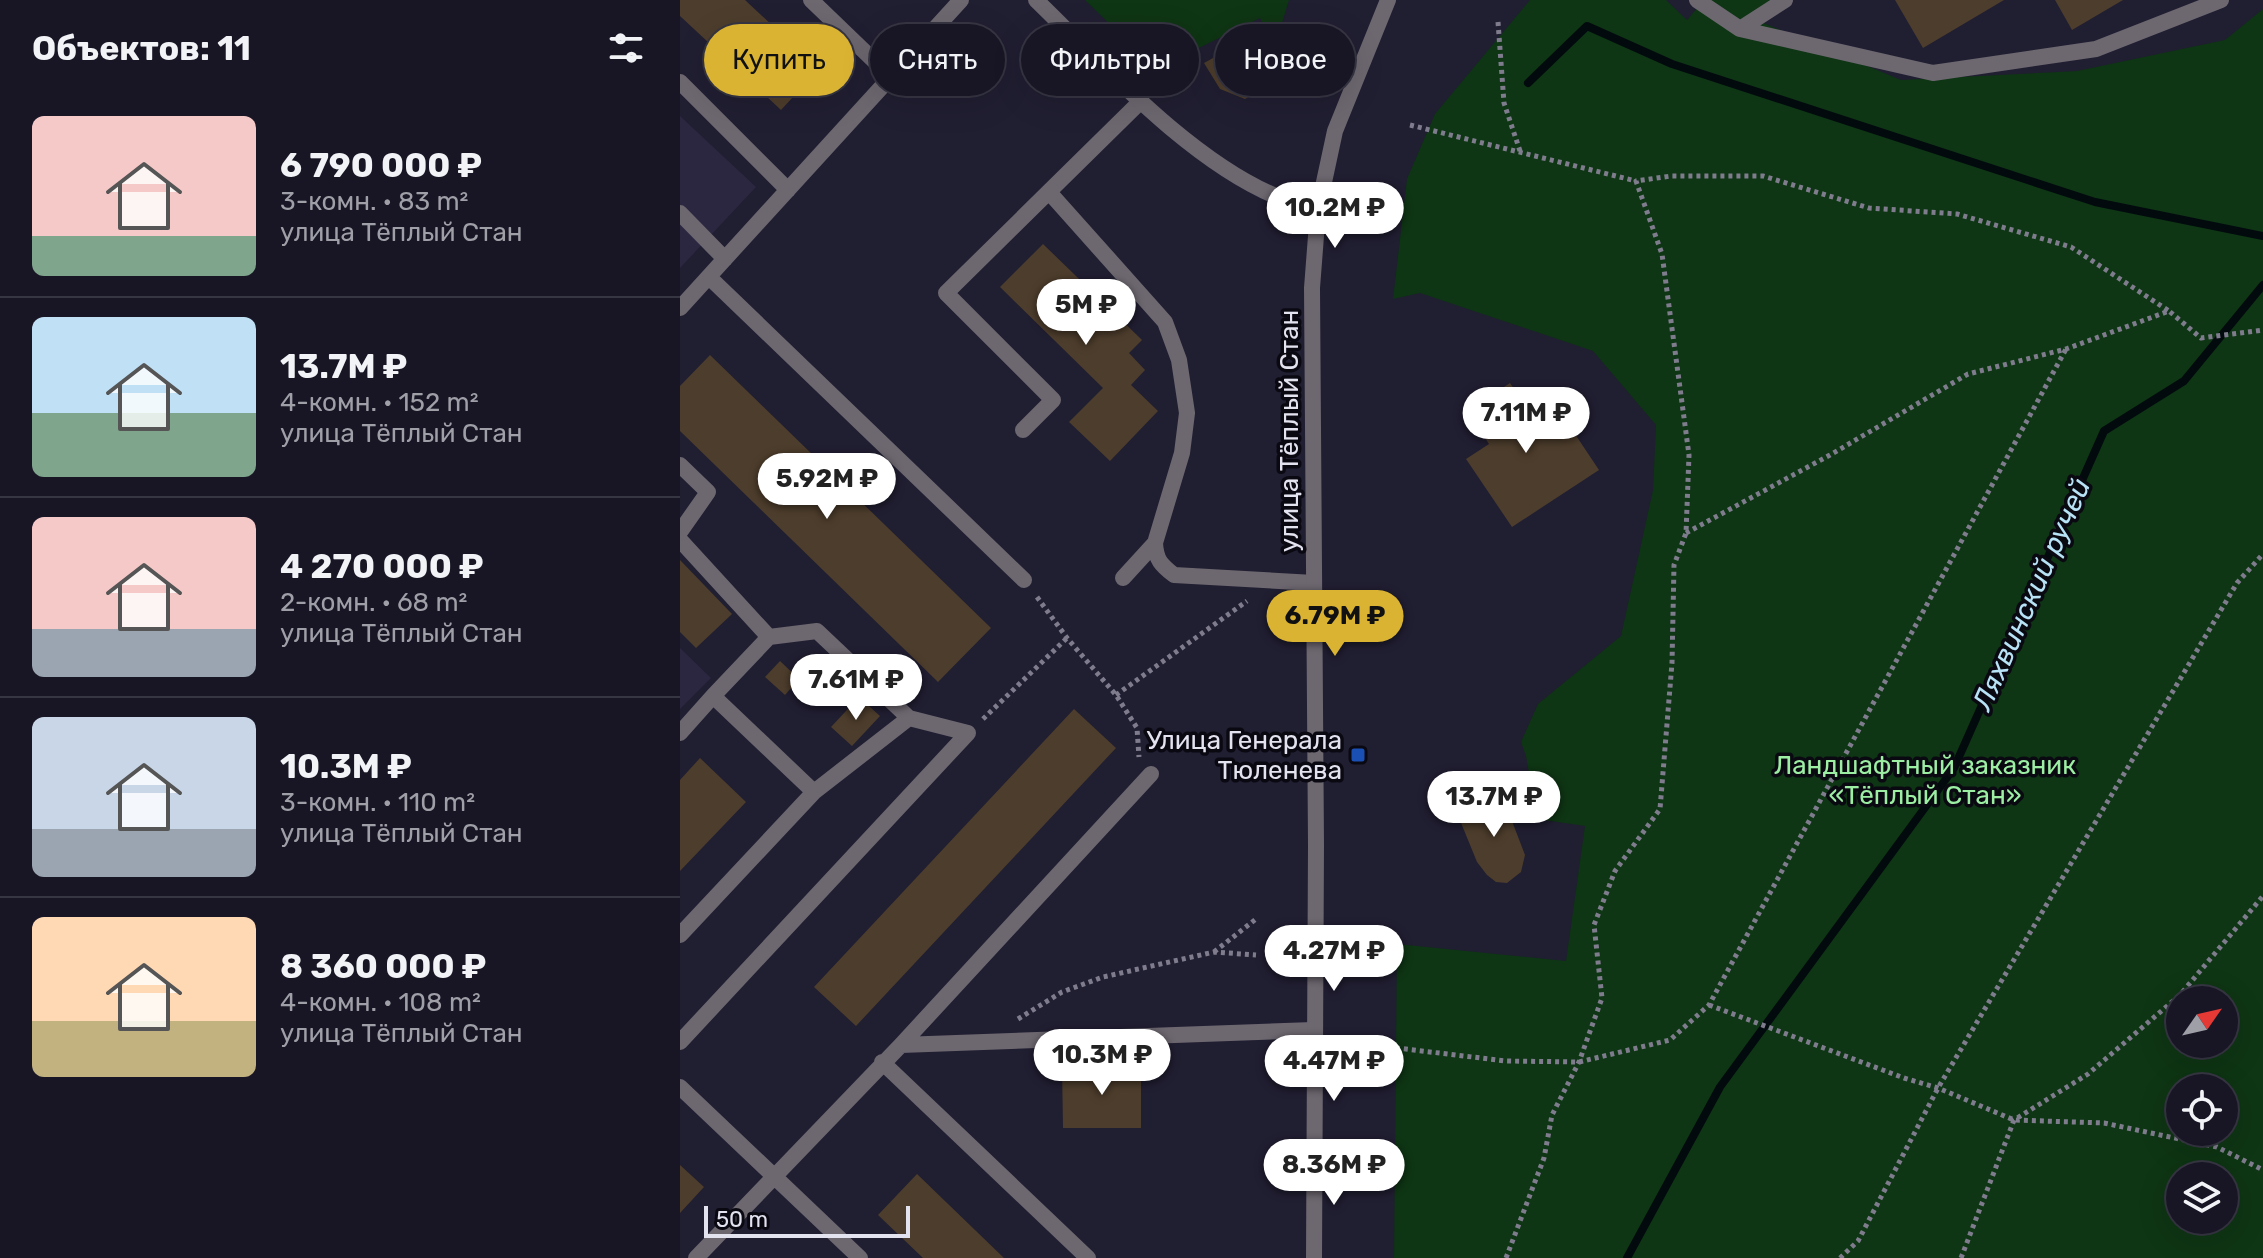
<!DOCTYPE html>
<html lang="ru">
<meta charset="utf-8">
<style>
body{margin:0;font-family:Rubik,sans-serif;background:#252332;color:#f1f3f6;height:100vh;display:flex;flex-direction:column;font-size:30px;white-space:nowrap}
*{box-sizing:border-box;margin:0}
p{font-size:26px;color:#9f9fa7}
.icon{flex:none;width:44px;height:44px;fill:none;stroke:currentColor;stroke-width:2;stroke-linecap:round;stroke-linejoin:round}
.map{position:relative;flex:1;overflow:hidden}
.panel{display:flex;flex-direction:column;background:#181625;width:680px}
.panel>*{flex:none}
.top-card{position:absolute;left:24px;top:24px;width:760px;height:72px;display:flex;gap:16px}
.needle{width:52px;rotate:56deg}
.tools{position:absolute;left:1486px;top:986px;display:grid;gap:16px}
.tools a{display:grid;place-items:center;width:72px;height:72px;border-radius:50%;background:#181625;box-shadow:0 8px 32px #0002,0 0 0 2px #363542;font-size:40px}
.scale{position:absolute;left:24px;bottom:20px;width:206px;box-sizing:border-box;padding-left:8px;border:4px solid #e3e2ef;border-top:0;font-size:22px;line-height:28px;white-space:nowrap;color:#e3e2ef;-webkit-text-stroke:6px #0a0912;paint-order:stroke}
.price{position:absolute;translate:-50% -68px;padding:0 18px;border-radius:28px;background:#fff;color:#222;font-size:26px;line-height:52px;filter:drop-shadow(0 2px 4px #0008)}
.price::after{content:'';position:absolute;left:50%;top:48px;width:24px;height:18px;margin-left:-12px;background:inherit;clip-path:polygon(0 0,100% 0,50% 100%)}
.price.active{background:#dab333;color:#111}
ul{padding:0;list-style:none}
li{display:flex;align-items:center;gap:24px;height:200px;padding:0 32px}
li+li{border-top:2px solid #363542}
li span{display:grid;place-items:center;flex:none;width:224px;height:160px;border-radius:12px;color:#555}
li>.icon{margin-inline-start:auto}
span .icon{width:96px;height:96px;fill:#fffc;stroke-width:1}
li b{font-size:34px}
h2{display:flex;justify-content:space-between;align-items:center;height:96px;padding:0 32px;font-size:34px}
.pill{padding:0 28px;border-radius:36px;background:#181625;box-shadow:0 8px 32px #0002,0 0 0 2px #363542;font-size:28px;line-height:72px}
.pill.active{background:#dab333;color:#111}
main{display:flex;flex:1;min-height:0}
.map>svg:first-child{display:block}
.built{fill:#2b2740}
.green{fill:#0e3514;fill-rule:evenodd}
.lines{fill:none;stroke-linecap:round;stroke-linejoin:round}
.stream{stroke:#020a0e;stroke-width:8}
.building{fill:#4d3d2c}
.path{stroke:#7f7d8d;stroke-width:5;stroke-dasharray:4 4;stroke-linecap:butt}
.service{stroke:#6d6770;stroke-width:16}
.tertiary{stroke:#6d6770;stroke-width:16}
.transit-dot{fill:#1a4fb4;stroke:#0a0912;stroke-width:3}
.labels{text-anchor:middle;stroke-width:7;stroke-linejoin:round;paint-order:stroke}
.street-label{font-size:26px;fill:#e3e2ef;stroke:#0a0912}
.poi-label{font-size:26px;fill:#e3e2ef;stroke:#0a0912;text-anchor:end}
.park-label{font-size:26px;fill:#9ceea3;stroke:#0a0912}
.water-label{font-size:28px;font-style:italic;fill:#b8e3f6;stroke:#0a0912}
</style>
<main>
<section class="panel">
<h2>Объектов: 11<svg class="icon" aria-label="filters" viewBox="0 0 24 24"><path d="M4 7h16M4 17h16"/><circle cx="9" cy="7" r="2"/><circle cx="15" cy="17" r="2"/></svg></h2>
<ul>
<li><span style="background:linear-gradient(#f6c9c9 75%,#7fa58c 0)"><svg class="icon" aria-label="home" viewBox="0 0 24 24"><path d="M3 11l9-7 9 7M6 9v11h12V9"/></svg></span><div><b>6 790 000 ₽</b><p>3-комн. · 83 m²</p><p>улица Тёплый Стан</p></div></li>
<li><span style="background:linear-gradient(#bfe0f5 60%,#7fa58c 0)"><svg class="icon" aria-label="home" viewBox="0 0 24 24"><path d="M3 11l9-7 9 7M6 9v11h12V9"/></svg></span><div><b>13.7M ₽</b><p>4-комн. · 152 m²</p><p>улица Тёплый Стан</p></div></li>
<li><span style="background:linear-gradient(#f6c9c9 70%,#9aa5b1 0)"><svg class="icon" aria-label="home" viewBox="0 0 24 24"><path d="M3 11l9-7 9 7M6 9v11h12V9"/></svg></span><div><b>4 270 000 ₽</b><p>2-комн. · 68 m²</p><p>улица Тёплый Стан</p></div></li>
<li><span style="background:linear-gradient(#c9d6e8 70%,#9aa5b1 0)"><svg class="icon" aria-label="home" viewBox="0 0 24 24"><path d="M3 11l9-7 9 7M6 9v11h12V9"/></svg></span><div><b>10.3M ₽</b><p>3-комн. · 110 m²</p><p>улица Тёплый Стан</p></div></li>
<li><span style="background:linear-gradient(#ffd9b3 65%,#c2b280 0)"><svg class="icon" aria-label="home" viewBox="0 0 24 24"><path d="M3 11l9-7 9 7M6 9v11h12V9"/></svg></span><div><b>8 360 000 ₽</b><p>4-комн. · 108 m²</p><p>улица Тёплый Стан</p></div></li>
</ul>
</section>
<div class="map">
<svg width="1583" height="1258" viewBox="0 0 1583 1258">
<rect width="100%" height="100%" fill="#201e31"/>
<path class="built" d="M 0,116 L 76,187 L 0,268 Z
M 0,648 L 31,678 L 0,709 Z"/>
<path class="green" d="M 405,0 L 609,0 L 594,49 L 580,18 L 476,69 Z
M 850,0 L 986,0 L 1007,20 L 1024,0 L 1108,0 L 1081,22 L 1221,80 L 1397,71 L 1545,40 L 1583,9 L 1583,1258 L 714,1258 L 717,944 L 886,961 L 905,826 L 857,819 L 846,756 L 841,742 L 858,704 L 941,636 L 973,490 L 976,425 L 913,351 L 740,293 L 713,299 L 727,179 L 755,114 ZM 1500,1000 L 1544,1000 L 1544,1044 L 1500,1044 ZM 1500,1088 L 1544,1088 L 1544,1132 L 1500,1132 ZM 1500,1176 L 1544,1176 L 1544,1220 L 1500,1220 Z"/>
<g class="lines">
<path class="stream" d="M 848,83 L 907,26 L 992,64 L 1415,202 L 1583,236
M 947,1258 L 1040,1087 L 1274,768 L 1424,431 L 1504,381 L 1583,285"/>
</g>
<path class="building" d="M 0,0 L 65,0 L 139,69 L 101,110 L 0,16 Z
M 1215,0 L 1324,0 L 1243,48 Z
M 1375,0 L 1443,0 L 1392,30 Z
M 582,31 L 592,54 L 589,85 L 565,99 L 540,89 L 524,63 Z
M 363,244 L 462,340 L 449,353 L 465,370 L 451,385 L 478,411 L 430,461 L 389,422 L 423,388 L 320,287 Z
M 30,355 L 311,628 L 258,682 L 0,431 L 0,386 Z
M 830,383 L 852,415 L 873,401 L 919,470 L 832,527 L 786,459 L 809,444 L 788,411 Z
M 0,560 L 52,614 L 16,648 L 0,632 Z
M 100,661 L 119,679 L 105,695 L 85,677 Z
M 179,697 L 200,716 L 172,746 L 151,727 Z
M 394,709 L 436,748 L 176,1026 L 134,987 Z
M 20,758 L 66,802 L 0,871 L 0,780 Z
M 822,795 L 845,855 L 841,872 L 827,883 L 816,882 L 807,875 L 797,862 L 777,813 Z
M 382,1067 L 461,1067 L 461,1128 L 383,1128 Z
M 0,1165 L 24,1187 L 0,1213 Z
M 237,1174 L 324,1258 L 243,1258 L 198,1215 Z"/>
<g class="lines">
<path class="path" d="M 818,22 L 824,103 L 840,151
M 730,125 L 956,181
M 1006,533 L 1150,455 L 1288,374 L 1386,349 L 1489,311 L 1521,338 L 1583,330
M 357,597 L 387,638 L 436,695 L 457,728 L 459,757
M 436,695 L 567,601
M 303,719 L 387,638
M 534,952 L 576,919
M 1029,1005 L 1224,1078 L 1258,1088 L 1334,1120 L 1424,1123 L 1537,1147 L 1583,1170
M 338,1019 L 382,992 L 423,977 L 534,952 L 576,955
M 700,1046 L 826,1061 L 899,1062 L 990,1040 L 1029,1005 L 1386,349
M 826,1258 L 864,1158 L 872,1115 L 899,1062 L 922,998 L 914,925 L 935,871 L 980,809 L 992,663 L 994,565 L 1006,533 L 1009,455 L 982,254 L 956,181 L 991,176 L 1083,176 L 1189,208 L 1277,214 L 1391,247 L 1489,311
M 1160,1258 L 1178,1241 L 1258,1088 L 1557,583 L 1583,554
M 1281,1258 L 1334,1120 L 1408,1074 L 1500,995 L 1583,896"/>
<path class="service" d="M 131,0 L 211,77
M 1017,0 L 1060,29 L 1253,73 L 1416,49 L 1541,0
M 1060,29 L 1105,0
M 0,82 L 108,190
M 369,192 L 485,322 L 499,360 L 507,413 L 502,453 L 475,543 L 443,578
M 0,213 L 45,259
M 29,277 L 344,580
M 0,308 L 281,0
M 343,430 L 373,400 L 266,293 L 461,101
M 0,465 L 28,492 L 0,532
M 0,540 L 89,637 L 33,696 L 134,792 L 0,935
M 475,543 C 476,560 481,565 494,575 L 634,583
M 0,733 L 33,696
M 134,792 L 229,718
M 0,1042 L 288,733 L 229,718 L 137,631 L 89,637
M 221,1045 L 633,1030
M 202,1062 L 408,1258
M 0,1087 L 180,1258
M 16,1258 L 221,1045 L 471,774"/>
<path class="tertiary" d="M 356,0 C 423,65 515,166 603,199 C 614,203 626,206 638,210
M 634,1258 L 636,845 L 632,288 L 638,210 L 655,131 L 708,0"/>
</g>
<rect class="transit-dot" x="670" y="747" width="16" height="16" rx="4"/>
<g class="labels">
<g class="street-label">
<text transform="translate(609 431) rotate(-90)" y="9">улица Тёплый Стан</text>
</g>
<g class="poi-label">
<text x="662" y="749">Улица Генерала<tspan x="662" dy="30">Тюленева</tspan></text>
</g>
<g class="park-label">
<text x="1245" y="774">Ландшафтный заказник<tspan x="1245" dy="30">«Тёплый Стан»</tspan></text>
</g>
<g class="water-label">
<text transform="translate(1351 594) rotate(-66)" y="10">Ляхвинский ручей</text>
</g>
</g>
</svg>
<div class="tools">
<a><svg class="needle" viewBox="-14 -14 28 28"><path d="M0-13l5 13h-10z" fill="#e53935"/><path d="M0 13l5-13h-10z" fill="#9f9fa7"/></svg></a>
<a><svg class="icon" aria-label="locate" viewBox="0 0 24 24"><circle cx="12" cy="12" r="6"/><path d="M12 2v4M12 18v4M2 12h4M18 12h4"/></svg></a>
<a><svg class="icon" aria-label="layers" viewBox="0 0 24 24"><path d="M12 4l9 5-9 5-9-5zM3 14l9 5 9-5"/></svg></a>
</div>
<div class="scale">50 m</div>
<b class="price" style="left:655px;top:250px">10.2M ₽</b>
<b class="price" style="left:406px;top:347px">5M ₽</b>
<b class="price" style="left:846px;top:455px">7.11M ₽</b>
<b class="price" style="left:147px;top:521px">5.92M ₽</b>
<b class="price active" style="left:655px;top:658px">6.79M ₽</b>
<b class="price" style="left:176px;top:722px">7.61M ₽</b>
<b class="price" style="left:814px;top:839px">13.7M ₽</b>
<b class="price" style="left:654px;top:993px">4.27M ₽</b>
<b class="price" style="left:422px;top:1097px">10.3M ₽</b>
<b class="price" style="left:654px;top:1103px">4.47M ₽</b>
<b class="price" style="left:654px;top:1207px">8.36M ₽</b>
<div class="top-card">
<a class="pill active">Купить</a>
<a class="pill">Снять</a>
<a class="pill">Фильтры</a>
<a class="pill">Новое</a>
</div>
</div>
</main>
